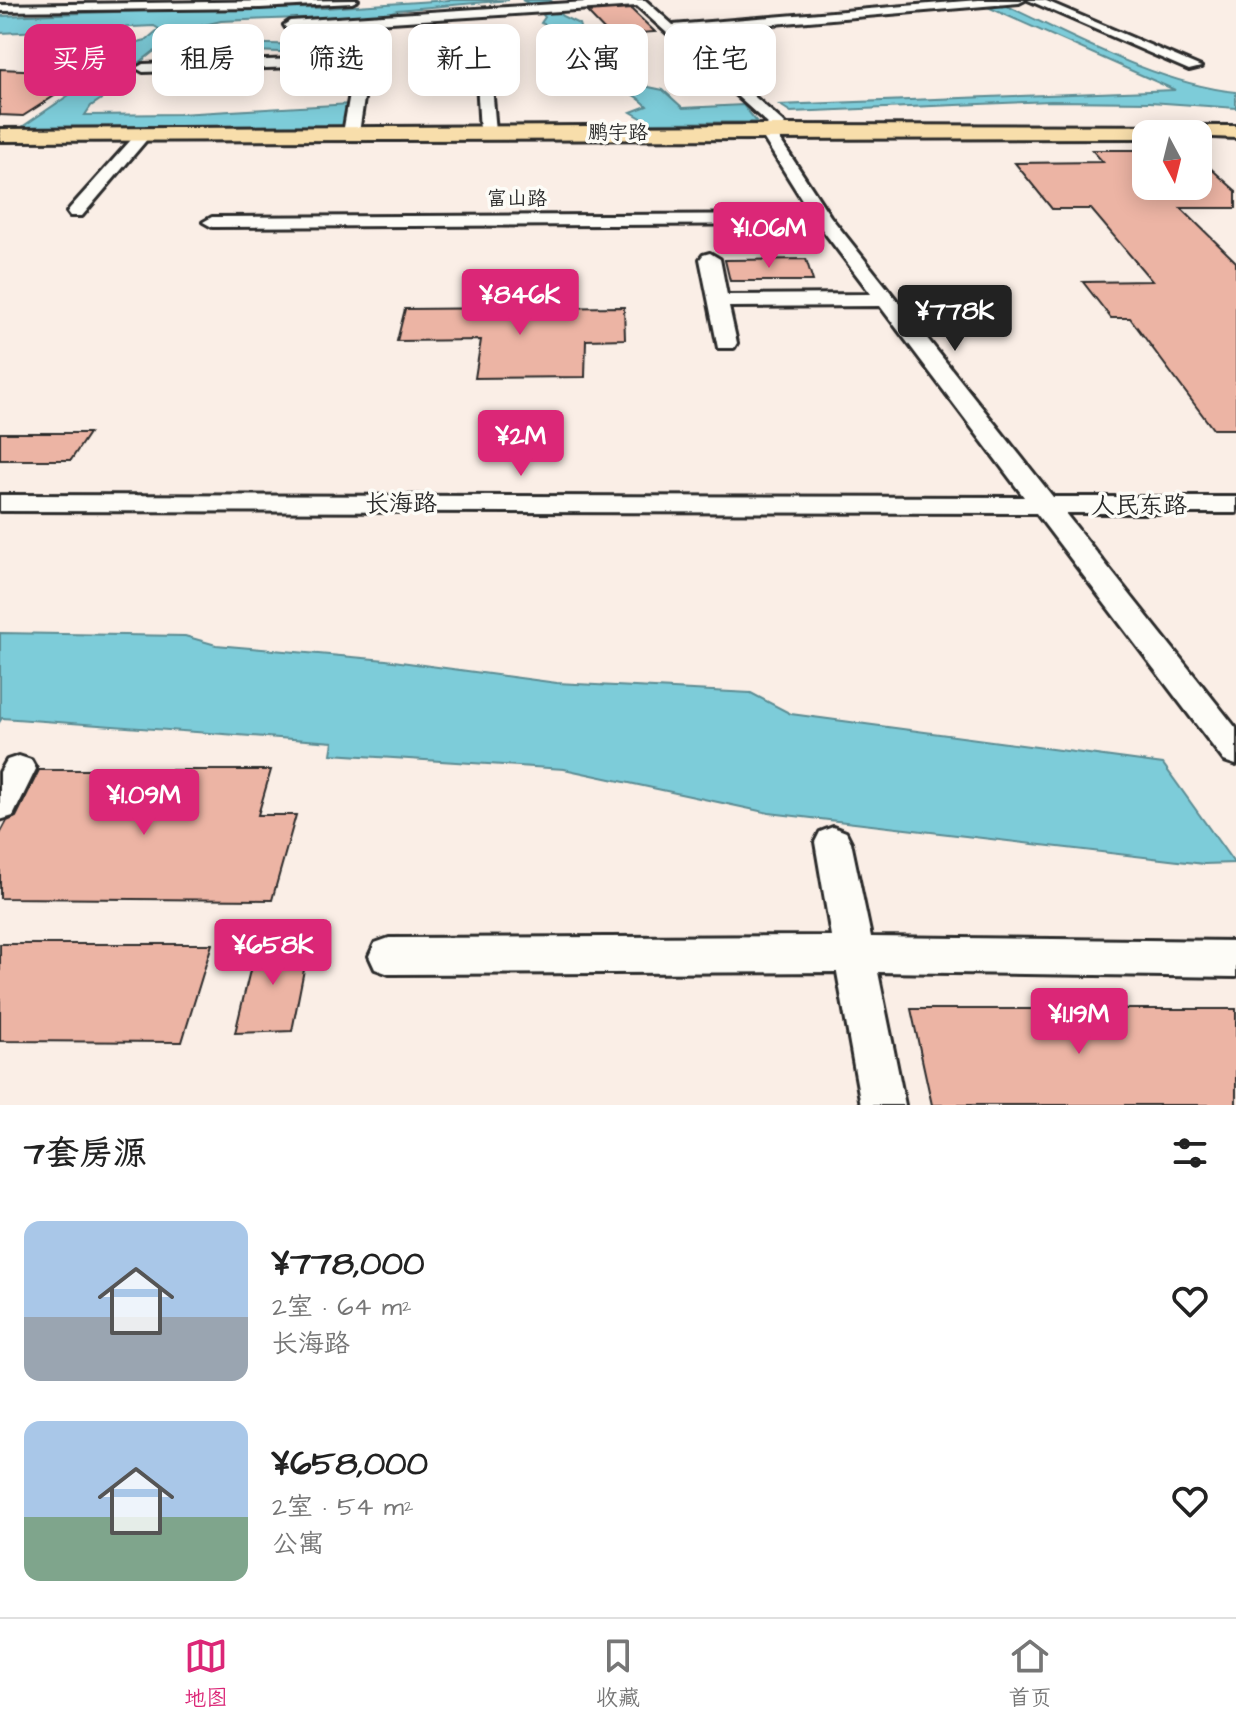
<!DOCTYPE html>
<html lang="zh">
<meta charset="utf-8">
<style>
body{margin:0;font-family:"Architects Daughter","LXGW WenKai TC",sans-serif;background:#f6f6f6;color:#222;height:100vh;display:flex;flex-direction:column;font-size:30px;white-space:nowrap}
*{box-sizing:border-box;margin:0}
p{font-size:26px;color:#767676}
.icon{flex:none;width:44px;height:44px;fill:none;stroke:currentColor;stroke-width:2;stroke-linecap:round;stroke-linejoin:round}
.map{position:relative;height:1105px;overflow:hidden}
.drawer{display:flex;flex-direction:column;background:#fff;flex:1}
.drawer>*{flex:none}
.top-card{position:absolute;left:24px;top:24px;width:800px;height:72px;display:flex;gap:16px}
.needle{width:52px;rotate:173deg}
.fabs{position:absolute;left:1132px;top:120px;display:grid;gap:16px}
.fabs a{display:grid;place-items:center;width:80px;height:80px;border-radius:16px;background:#fff;box-shadow:0 4px 20px #0003;font-size:40px}
.price{position:absolute;translate:-50% -68px;padding:0 18px;border-radius:8px;background:#db2777;color:#fff;font-size:26px;line-height:52px;filter:drop-shadow(0 2px 4px #0008)}
.price::after{content:'';position:absolute;left:50%;top:48px;width:24px;height:18px;margin-left:-12px;background:inherit;clip-path:polygon(0 0,100% 0,50% 100%)}
.price.selected{background:#222;color:#fff}
ul{padding:0;list-style:none}
li{display:flex;align-items:center;gap:24px;height:200px;padding:0 24px}
li span{display:grid;place-items:center;flex:none;width:224px;height:160px;border-radius:16px;color:#555}
li>.icon{margin-inline-start:auto}
span .icon{width:96px;height:96px;fill:#fffc;stroke-width:1}
li b{font-size:34px}
h2{display:flex;justify-content:space-between;align-items:center;height:96px;padding:0 24px;font-size:34px}
.chip{padding:0 28px;border-radius:16px;background:#fff;box-shadow:0 4px 20px #0003;font-size:28px;line-height:72px}
.chip.selected{background:#db2777;color:#fff}
.menu{display:flex;justify-content:space-around;align-items:center;height:112px;border-top:2px solid #e0e0e0;background:#fff;font-size:22px;color:#767676}
.menu a{display:grid;justify-items:center;gap:4px}
.menu .selected{color:#db2777}
.map>svg:first-child{display:block}
.water{fill:#7dccd9;stroke:#5c8c93;stroke-width:2}
.building{fill:#ecb4a4;stroke:#2b2b2b;stroke-width:2}
.lines{fill:none;stroke-linecap:round;stroke-linejoin:round}
.minor-casing{stroke:#2b2b2b;stroke-width:6}
.major-casing{stroke:#2b2b2b;stroke-width:6}
.minor{fill:#fdfcf7;fill-rule:evenodd}
.major{fill:#f8deab;fill-rule:evenodd}
.labels{text-anchor:middle;stroke-width:7;stroke-linejoin:round;paint-order:stroke}
.far-street-label{font-size:20px;fill:#2b2b2b;stroke:#fdfcf7}
.street-label{font-size:24px;fill:#2b2b2b;stroke:#fdfcf7}
</style>
<div class="map">
<svg width="1236" height="1105" viewBox="0 0 1236 1105">
<rect width="100%" height="100%" fill="#faeee6"/>
<filter id="ink" filterUnits="userSpaceOnUse"><feTurbulence type="fractalNoise" baseFrequency=".0125" numOctaves="2"/><feDisplacementMap in="SourceGraphic" scale="16" xChannelSelector="R" yChannelSelector="G"/><feConvolveMatrix kernelMatrix="1 2 1 2 8 2 1 2 1" color-interpolation-filters="sRGB"/></filter>
<g filter="url(#ink)">
<path class="water" d="M 449,0 L 509,0 L 397,10 L 383,15 L 221,21 L 191,28 L 183,42 L 316,45 L 352,50 L 348,58 L 329,58 L 307,53 L 168,48 L 153,52 L 124,75 L 118,88 L 91,106 L 85,115 L 179,114 L 350,104 L 345,126 L 22,127 L 135,50 L 117,47 L 146,40 L 159,29 L 154,26 L 0,33 L 0,16 L 199,9 L 325,8 Z
M 522,0 L 550,0 L 554,3 L 549,5 L 562,16 L 579,24 L 582,34 L 596,40 L 595,48 L 620,63 L 644,86 L 663,90 L 683,108 L 743,105 L 757,122 L 650,123 L 631,112 L 647,106 C 634,92 619,88 605,77 C 583,60 567,31 541,23 L 545,17 L 536,7 Z
M 972,0 L 994,0 C 1067,33 1156,84 1236,92 L 1236,108 L 1150,102 L 1051,101 L 791,112 L 780,105 L 1175,90 Z
M 0,633 L 185,636 L 216,645 L 386,660 L 557,683 L 751,693 L 791,714 L 1163,764 L 1234,863 L 1204,864 L 769,813 L 564,769 L 331,754 L 333,742 L 2,718 L 0,721 Z"/>
<path class="building" d="M 631,9 L 655,32 L 609,35 L 587,12 Z
M 0,69 L 90,73 L 23,116 L 0,115 Z
M 1092,150 L 1146,150 L 1146,186 L 1198,186 L 1198,157 L 1236,191 L 1236,208 L 1181,208 L 1236,262 L 1236,429 L 1213,429 L 1130,318 L 1111,318 L 1083,282 L 1152,281 L 1091,209 L 1052,209 L 1015,163 L 1103,162 Z
M 806,259 L 813,281 L 730,281 L 725,260 Z
M 624,307 L 625,339 L 586,340 L 585,377 L 475,378 L 481,340 L 397,341 L 405,309 Z
M 0,433 L 89,433 L 71,460 L 0,460 Z
M 39,770 L 271,770 L 258,815 L 296,815 L 272,900 L 0,898 L 0,834 L 7,821 L 16,817 Z
M 310,939 L 292,1031 L 235,1033 L 257,941 Z
M 0,944 L 212,944 L 182,1042 L 0,1041 Z
M 911,1009 L 1236,1009 L 1236,1105 L 932,1105 Z"/>
<g class="lines">
<g class="minor-casing">
<path id="minor" d="M 358,0 L 352,3 L 260,8 L 0,11 L 0,5 Z
M 618,0 L 645,0 L 673,25 L 978,0 L 1025,0 L 1019,3 L 681,32 L 782,121 L 785,124 L 775,132 L 830,216 L 1053,497 L 1236,497 L 1236,513 L 1065,513 L 1236,728 L 1236,765 L 1224,761 L 1036,513 L 0,511 L 0,495 L 1024,497 L 880,306 L 729,307 L 737,343 L 734,348 L 718,348 L 700,259 L 703,255 L 710,253 L 720,259 L 727,295 L 871,294 L 818,224 L 212,227 L 203,222 L 212,217 L 811,214 L 759,131 L 768,124 L 637,6 L 375,23 L 359,133 L 351,138 L 343,133 L 355,65 L 143,72 L 136,68 L 143,64 L 357,57 L 363,24 L 286,28 L 284,25 L 290,21 Z
M 1028,0 L 1044,0 L 1201,67 L 1189,70 Z
M 483,59 L 490,63 L 496,132 L 488,137 L 480,132 L 476,63 Z
M 144,129 L 149,131 L 149,137 L 82,216 L 70,216 L 67,212 L 70,208 L 139,131 Z
M 19,756 L 31,760 L 36,769 L 13,816 L 0,820 L 0,772 L 7,760 Z
M 833,827 L 846,832 L 851,842 L 871,937 L 1236,941 L 1236,977 L 878,972 L 905,1105 L 861,1105 L 837,972 L 389,974 L 375,969 L 369,956 L 375,943 L 389,938 L 831,936 L 815,842 L 820,832 Z"/>
</g>
<g class="major-casing">
<path id="major" d="M 767,125 L 1236,126 L 1236,138 L 1146,134 L 1146,138 L 0,141 L 0,129 Z"/>
</g>
<use href="#minor" class="minor"/>
<use href="#major" class="major"/>
</g>
</g>
<g class="labels">
<g class="far-street-label">
<text x="618" y="139">鹏宇路</text>
<text x="517" y="205">富山路</text>
</g>
<g class="street-label">
<text x="401" y="511">长海路</text>
<text x="1139" y="513">人民东路</text>
</g>
</g>
</svg>
<div class="fabs">
<a><svg class="needle" viewBox="-14 -14 28 28"><path d="M0-13l5 13h-10z" fill="#e53935"/><path d="M0 13l5-13h-10z" fill="#767676"/></svg></a>
</div>
<b class="price" style="left:769px;top:270px">¥1.06M</b>
<b class="price" style="left:520px;top:337px">¥846K</b>
<b class="price selected" style="left:955px;top:353px">¥778K</b>
<b class="price" style="left:521px;top:478px">¥2M</b>
<b class="price" style="left:144px;top:837px">¥1.09M</b>
<b class="price" style="left:273px;top:987px">¥658K</b>
<b class="price" style="left:1079px;top:1056px">¥1.19M</b>
<div class="top-card">
<a class="chip selected">买房</a>
<a class="chip">租房</a>
<a class="chip">筛选</a>
<a class="chip">新上</a>
<a class="chip">公寓</a>
<a class="chip">住宅</a>
</div>
</div>
<section class="drawer">
<h2>7套房源<svg class="icon" aria-label="filters" viewBox="0 0 24 24"><path d="M4 7h16M4 17h16"/><circle cx="9" cy="7" r="2"/><circle cx="15" cy="17" r="2"/></svg></h2>
<ul>
<li><span style="background:linear-gradient(#a9c7e8 60%,#9aa5b1 0)"><svg class="icon" aria-label="home" viewBox="0 0 24 24"><path d="M3 11l9-7 9 7M6 9v11h12V9"/></svg></span><div><b>¥778,000</b><p>2室 · 64 m²</p><p>长海路</p></div><svg class="icon" aria-label="heart" viewBox="0 0 24 24"><path d="M12 20l-8-8c-3-5 5-10 8-4 3-6 11-1 8 4z"/></svg></li>
<li><span style="background:linear-gradient(#a9c7e8 60%,#7fa58c 0)"><svg class="icon" aria-label="home" viewBox="0 0 24 24"><path d="M3 11l9-7 9 7M6 9v11h12V9"/></svg></span><div><b>¥658,000</b><p>2室 · 54 m²</p><p>公寓</p></div><svg class="icon" aria-label="heart" viewBox="0 0 24 24"><path d="M12 20l-8-8c-3-5 5-10 8-4 3-6 11-1 8 4z"/></svg></li>
</ul>
</section>
<nav class="menu">
<a class="selected"><svg class="icon" aria-label="map" viewBox="0 0 24 24"><path d="M3 6l6-2 6 2 6-2v14l-6 2-6-2-6 2zM9 4v14M15 6v14"/></svg>地图</a>
<a><svg class="icon" aria-label="saved" viewBox="0 0 24 24"><path d="M7 4h10v16l-5-4-5 4z"/></svg>收藏</a>
<a><svg class="icon" aria-label="home" viewBox="0 0 24 24"><path d="M3 11l9-7 9 7M6 9v11h12V9"/></svg>首页</a>
</nav>
